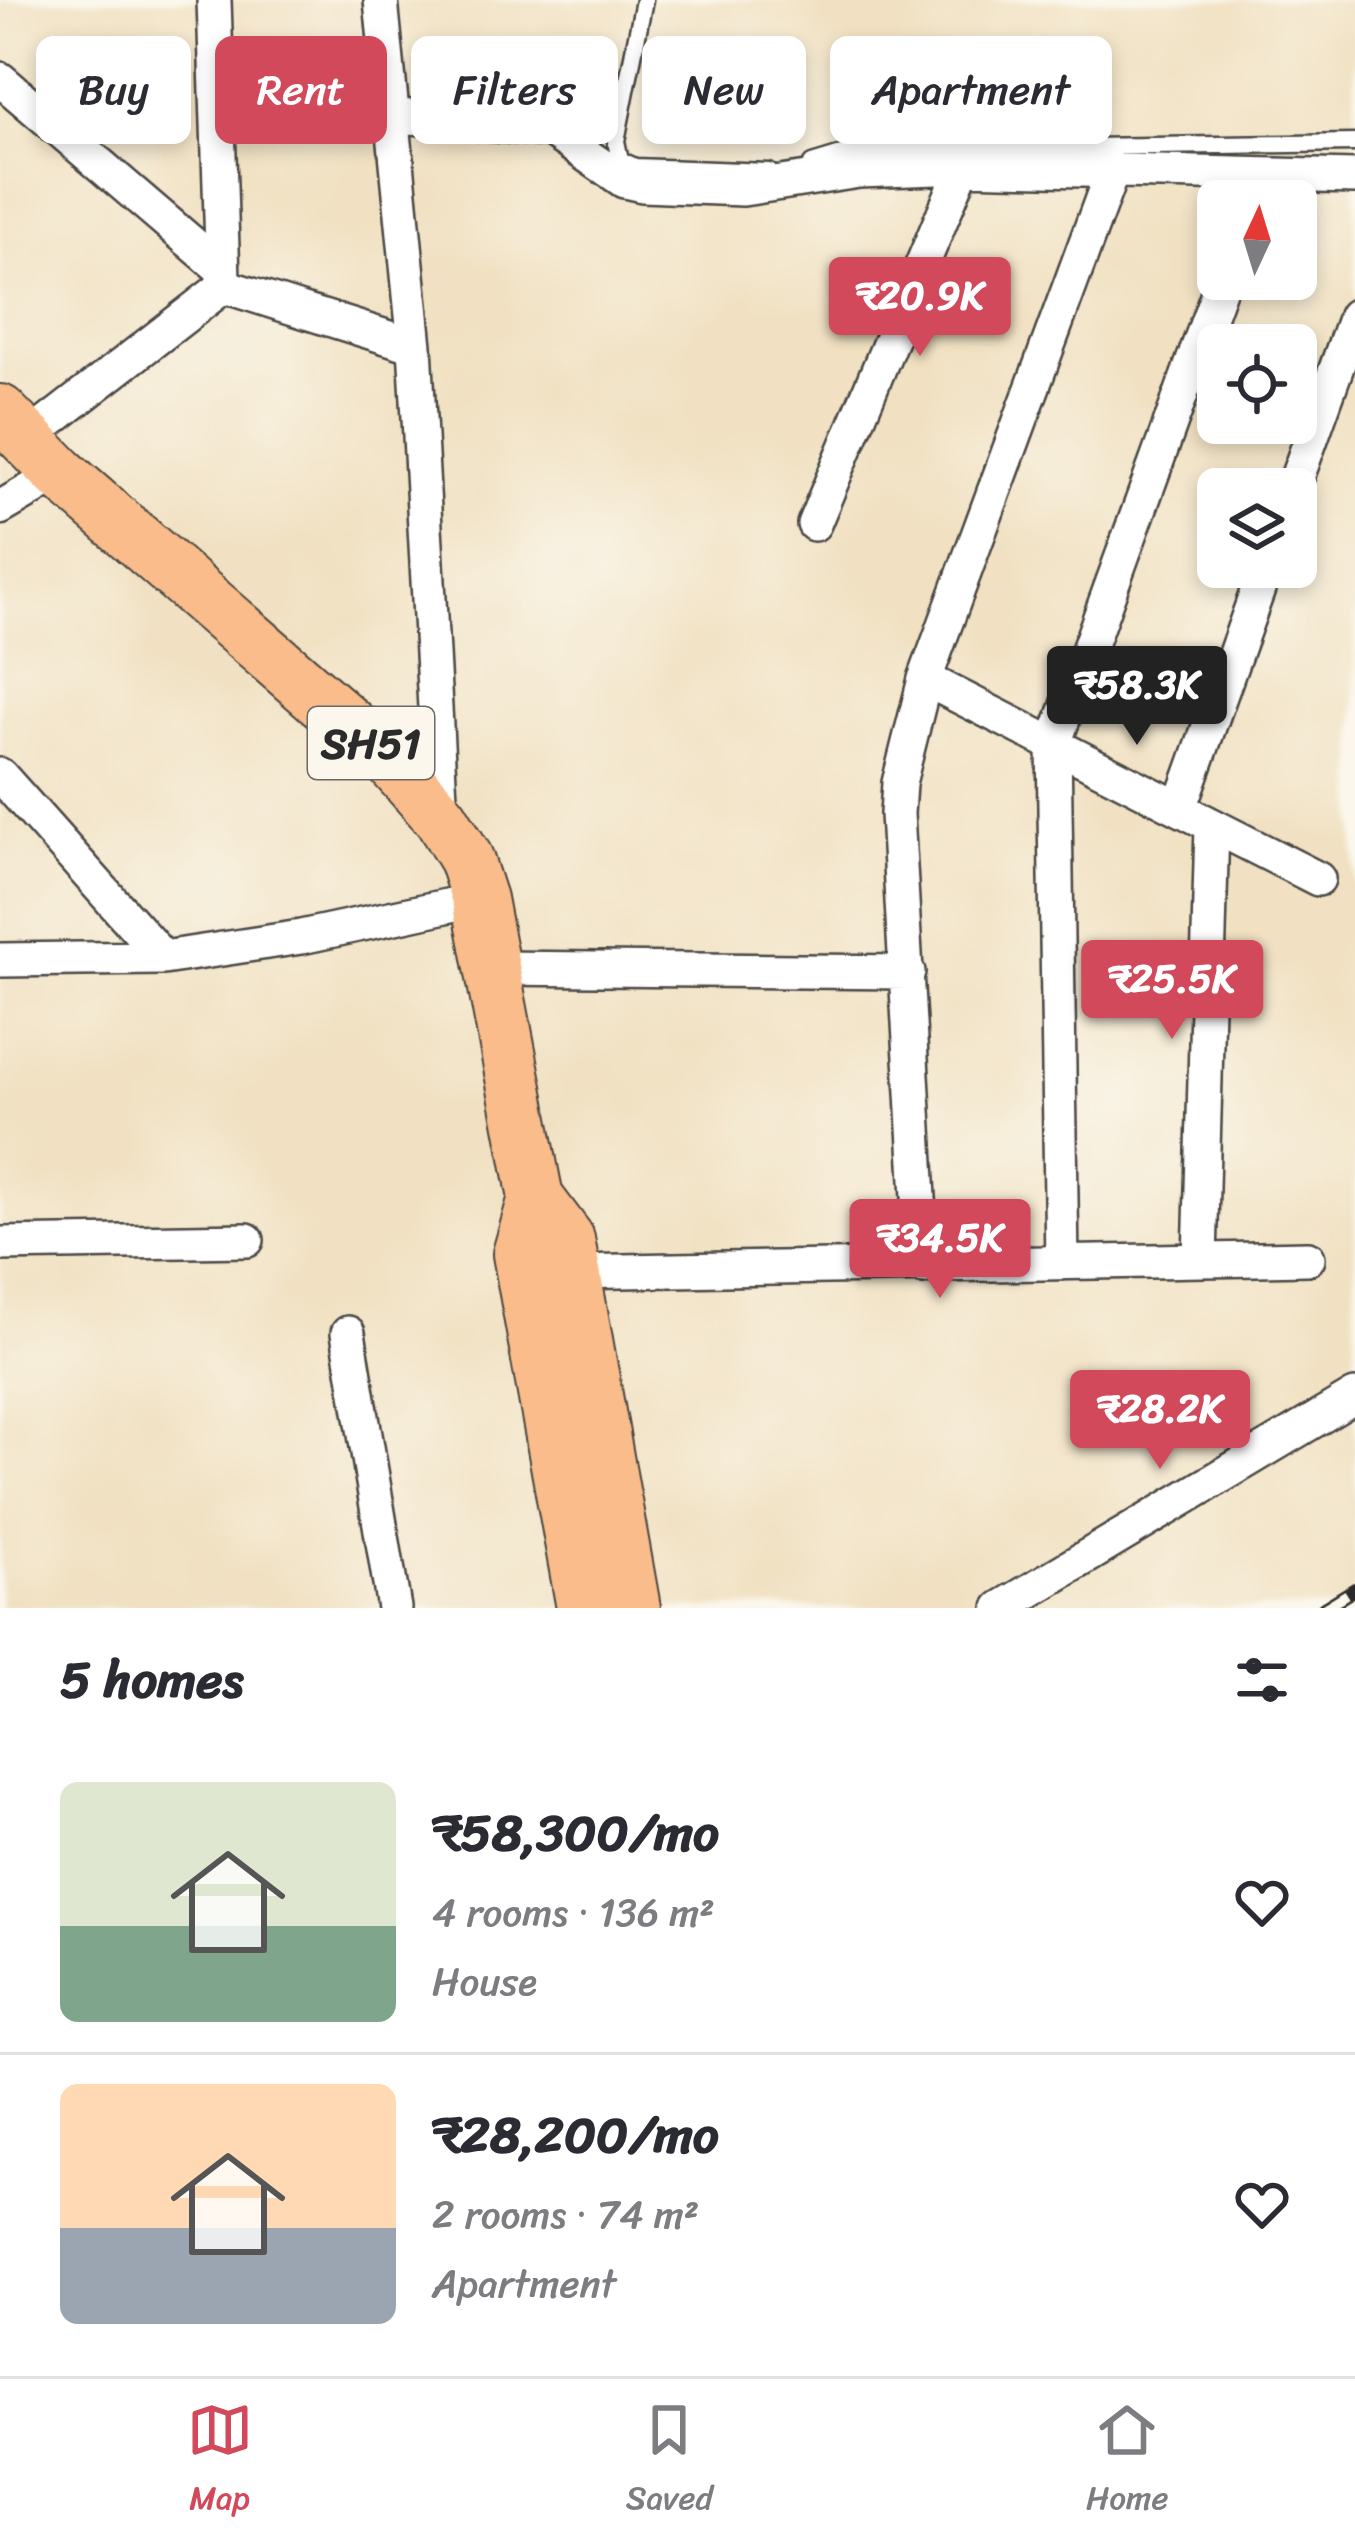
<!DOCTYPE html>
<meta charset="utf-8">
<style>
body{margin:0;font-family:Sriracha,sans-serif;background:#f7f7f7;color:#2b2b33;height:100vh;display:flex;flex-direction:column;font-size:45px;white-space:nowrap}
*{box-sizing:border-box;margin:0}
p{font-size:39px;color:#7c7c81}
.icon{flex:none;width:66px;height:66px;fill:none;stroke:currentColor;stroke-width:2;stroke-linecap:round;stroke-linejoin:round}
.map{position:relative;height:1608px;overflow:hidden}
.sheet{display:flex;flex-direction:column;background:#fff;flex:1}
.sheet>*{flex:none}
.banner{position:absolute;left:36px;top:36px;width:1284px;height:108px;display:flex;gap:24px}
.needle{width:78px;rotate:4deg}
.buttons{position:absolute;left:1197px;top:180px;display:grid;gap:24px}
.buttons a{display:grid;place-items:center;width:120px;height:120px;border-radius:18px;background:#fff;box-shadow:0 6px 18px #0003;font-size:60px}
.price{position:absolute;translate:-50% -102px;padding:0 27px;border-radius:12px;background:#d1495b;color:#fff;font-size:39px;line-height:78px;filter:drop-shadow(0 3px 6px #0008)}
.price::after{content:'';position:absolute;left:50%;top:72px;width:36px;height:27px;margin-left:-18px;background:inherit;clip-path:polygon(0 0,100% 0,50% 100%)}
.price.selected{background:#222;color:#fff}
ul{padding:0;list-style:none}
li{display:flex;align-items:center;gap:36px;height:300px;padding:0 60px}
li+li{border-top:3px solid #e1e1e2}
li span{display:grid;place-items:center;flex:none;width:336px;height:240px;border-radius:18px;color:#555}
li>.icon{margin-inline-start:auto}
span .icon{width:144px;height:144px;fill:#fffc;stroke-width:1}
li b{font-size:51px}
h2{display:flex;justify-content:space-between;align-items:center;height:144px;padding:0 60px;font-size:51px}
.pill{padding:0 42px;border-radius:18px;background:#fff;box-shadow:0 6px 18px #0003;font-size:42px;line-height:108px}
.pill.selected{background:#d1495b;color:#fff}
.dock{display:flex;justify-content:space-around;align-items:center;height:168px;border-top:3px solid #e1e1e2;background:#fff;font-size:33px;color:#7c7c81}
.dock a{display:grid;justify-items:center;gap:6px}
.dock .selected{color:#d1495b}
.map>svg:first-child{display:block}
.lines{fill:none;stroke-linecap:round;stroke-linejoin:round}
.service-casing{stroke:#494642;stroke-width:21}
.minor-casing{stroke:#494642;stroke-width:38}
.primary-casing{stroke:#494642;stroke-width:58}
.service{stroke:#fff;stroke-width:16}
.minor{stroke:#fff;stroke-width:33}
.primary{stroke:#f9bc8a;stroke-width:54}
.rail-casing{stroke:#2b2b2b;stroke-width:14}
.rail{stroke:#fbf7ec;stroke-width:9;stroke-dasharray:27;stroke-linecap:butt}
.labels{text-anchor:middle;stroke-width:10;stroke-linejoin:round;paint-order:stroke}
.shield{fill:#fbf7ec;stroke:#696865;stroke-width:3}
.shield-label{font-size:42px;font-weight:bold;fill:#2b2b2b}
</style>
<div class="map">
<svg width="1355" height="1608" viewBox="0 0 1355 1608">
<rect width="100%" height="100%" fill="#fbf7ec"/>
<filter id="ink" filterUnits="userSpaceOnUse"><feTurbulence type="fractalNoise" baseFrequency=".00833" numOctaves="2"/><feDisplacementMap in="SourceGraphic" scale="24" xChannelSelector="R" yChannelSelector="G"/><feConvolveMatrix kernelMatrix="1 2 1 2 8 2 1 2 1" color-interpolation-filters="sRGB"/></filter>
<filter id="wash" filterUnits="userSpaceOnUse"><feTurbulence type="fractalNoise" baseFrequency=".004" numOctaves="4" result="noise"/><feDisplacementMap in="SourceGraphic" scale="48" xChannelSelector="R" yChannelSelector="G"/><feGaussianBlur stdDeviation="2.7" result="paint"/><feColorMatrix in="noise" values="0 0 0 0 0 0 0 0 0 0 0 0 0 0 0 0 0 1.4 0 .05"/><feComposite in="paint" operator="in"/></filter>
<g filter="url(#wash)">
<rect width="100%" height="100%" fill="#f1e1c2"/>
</g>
<g filter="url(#ink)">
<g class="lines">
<g class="service-casing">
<path id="service" d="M 644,0 L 616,141 L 620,160 L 635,167 L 769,172
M 812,164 L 845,154 L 886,150 L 1355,143"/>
</g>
<g class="minor-casing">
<path id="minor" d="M 214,0 L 223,279
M 381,0 L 415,346 L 441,816
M 0,79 L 222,269
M 390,115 L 550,130 L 624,181 L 642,185 L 743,189 L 859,171 L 963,167 L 1355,177
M 28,438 L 224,286 L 415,346
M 1293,489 L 1355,316
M 0,508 L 60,473
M 814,524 L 963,167
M 925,679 L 1318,879
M 0,775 L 163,958
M 1180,808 L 1266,567
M 0,960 L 163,958 L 301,937 L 479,899
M 494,968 L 908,972
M 0,1244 L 247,1240
M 1200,1260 L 1212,825
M 1062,1263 L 1054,744 L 1223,279
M 923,1267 L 897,814 L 899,783 L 925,679 L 1113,169
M 571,1272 L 1308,1258
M 348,1333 L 394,1608
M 1001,1608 L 1355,1396"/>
</g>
<g class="primary-casing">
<path id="primary" d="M 0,412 L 60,473 L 391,761 L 441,818 L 466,859 L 479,899 L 536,1198 L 520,1254 L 584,1608
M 536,1198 L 567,1239 L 633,1608"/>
</g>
<use href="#service" class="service"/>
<use href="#minor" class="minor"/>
<use href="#primary" class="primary"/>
<g class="rail-casing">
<path id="rail" d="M 1324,1608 L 1355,1589"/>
</g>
<use href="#rail" class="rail"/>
</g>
</g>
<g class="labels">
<rect class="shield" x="308" y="707" width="126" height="72" rx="9"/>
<g class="shield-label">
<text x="371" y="758">SH51</text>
</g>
</g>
</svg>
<div class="buttons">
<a><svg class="needle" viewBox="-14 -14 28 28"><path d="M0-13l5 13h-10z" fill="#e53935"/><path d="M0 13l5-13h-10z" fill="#7c7c81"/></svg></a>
<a><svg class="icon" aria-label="locate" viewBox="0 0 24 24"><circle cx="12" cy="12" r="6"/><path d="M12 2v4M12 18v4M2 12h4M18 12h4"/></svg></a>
<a><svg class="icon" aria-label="layers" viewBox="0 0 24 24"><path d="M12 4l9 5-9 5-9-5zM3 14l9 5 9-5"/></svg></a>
</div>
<b class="price" style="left:920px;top:359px">₹20.9K</b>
<b class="price selected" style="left:1137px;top:748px">₹58.3K</b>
<b class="price" style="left:1172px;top:1042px">₹25.5K</b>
<b class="price" style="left:940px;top:1301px">₹34.5K</b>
<b class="price" style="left:1160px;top:1472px">₹28.2K</b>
<div class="banner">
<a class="pill">Buy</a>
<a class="pill selected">Rent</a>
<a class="pill">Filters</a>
<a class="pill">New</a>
<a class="pill">Apartment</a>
</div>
</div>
<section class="sheet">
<h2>5 homes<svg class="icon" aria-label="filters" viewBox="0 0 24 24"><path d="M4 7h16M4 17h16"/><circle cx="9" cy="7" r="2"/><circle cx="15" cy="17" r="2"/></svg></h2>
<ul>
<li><span style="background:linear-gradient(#dfe7d0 60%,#7fa58c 0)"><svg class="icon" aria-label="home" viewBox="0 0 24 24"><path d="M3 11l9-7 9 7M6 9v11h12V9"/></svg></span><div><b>₹58,300/mo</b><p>4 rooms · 136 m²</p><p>House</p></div><svg class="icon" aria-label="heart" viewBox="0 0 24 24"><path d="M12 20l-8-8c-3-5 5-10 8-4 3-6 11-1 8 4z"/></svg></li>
<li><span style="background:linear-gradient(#ffd9b3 60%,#9aa5b1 0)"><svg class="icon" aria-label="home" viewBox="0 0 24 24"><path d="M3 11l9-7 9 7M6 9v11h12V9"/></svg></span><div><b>₹28,200/mo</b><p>2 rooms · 74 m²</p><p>Apartment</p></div><svg class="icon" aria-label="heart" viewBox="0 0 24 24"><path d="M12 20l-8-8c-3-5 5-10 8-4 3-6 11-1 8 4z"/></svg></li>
</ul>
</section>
<nav class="dock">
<a class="selected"><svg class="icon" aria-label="map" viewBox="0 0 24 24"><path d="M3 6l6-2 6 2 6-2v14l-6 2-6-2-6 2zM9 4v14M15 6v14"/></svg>Map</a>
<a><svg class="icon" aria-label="saved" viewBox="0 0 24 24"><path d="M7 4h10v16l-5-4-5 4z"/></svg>Saved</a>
<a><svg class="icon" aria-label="home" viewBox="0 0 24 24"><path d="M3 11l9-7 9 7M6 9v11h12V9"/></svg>Home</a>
</nav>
